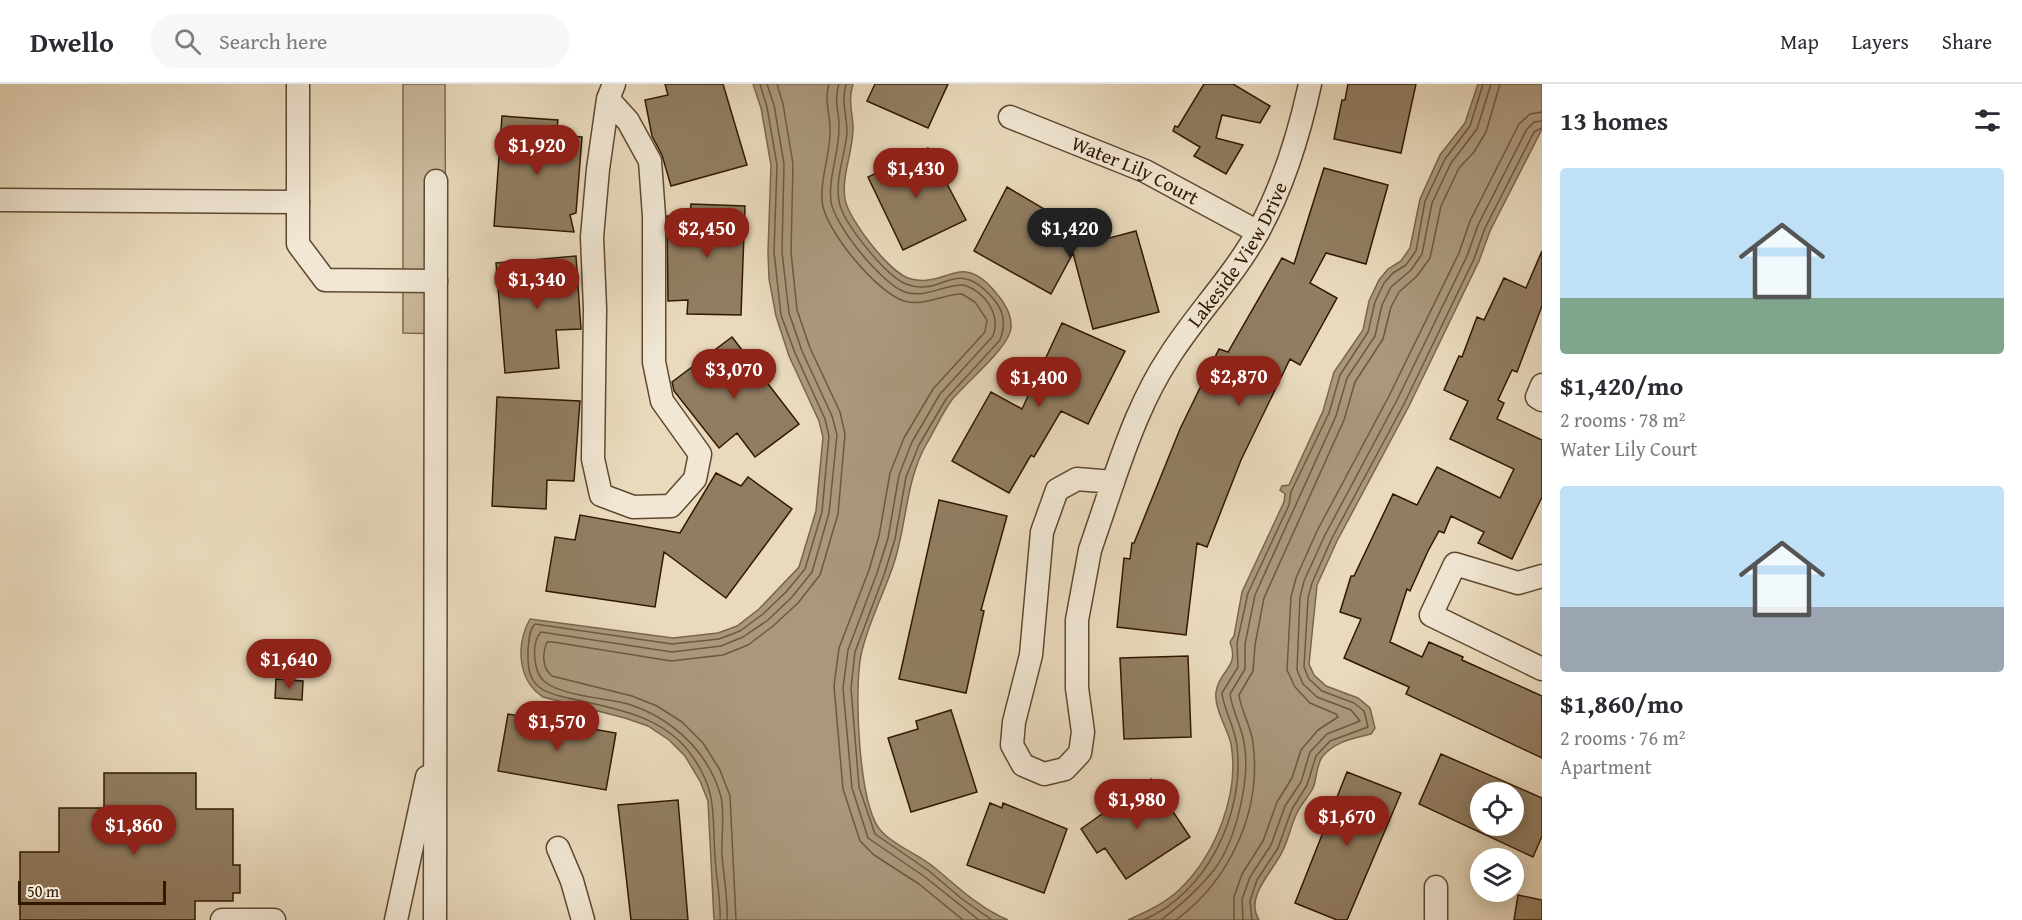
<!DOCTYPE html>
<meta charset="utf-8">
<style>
body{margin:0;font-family:"Gentium Book Plus",serif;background:#f7f7f7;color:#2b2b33;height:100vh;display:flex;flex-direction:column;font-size:22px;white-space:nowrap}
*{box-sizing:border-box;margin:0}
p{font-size:20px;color:#7c7c81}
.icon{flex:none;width:33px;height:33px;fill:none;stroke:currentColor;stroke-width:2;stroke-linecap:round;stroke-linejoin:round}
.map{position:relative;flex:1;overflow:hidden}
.panel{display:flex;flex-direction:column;background:#fff;width:480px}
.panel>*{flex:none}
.fabs{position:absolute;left:1470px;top:698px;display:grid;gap:12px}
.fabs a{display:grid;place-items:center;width:54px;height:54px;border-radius:50%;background:#fff;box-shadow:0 3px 15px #0003;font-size:30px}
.scale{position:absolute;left:18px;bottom:15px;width:148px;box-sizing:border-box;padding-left:6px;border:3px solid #311800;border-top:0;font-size:16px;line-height:21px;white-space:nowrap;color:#311800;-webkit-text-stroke:4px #f1e7d4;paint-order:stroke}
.price{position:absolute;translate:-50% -51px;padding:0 14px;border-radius:21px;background:#8f2418;color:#fff;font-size:20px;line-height:39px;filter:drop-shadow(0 2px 3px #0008)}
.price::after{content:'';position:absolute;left:50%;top:36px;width:18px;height:14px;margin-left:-9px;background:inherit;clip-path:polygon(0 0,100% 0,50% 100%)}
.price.selected{background:#222;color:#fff}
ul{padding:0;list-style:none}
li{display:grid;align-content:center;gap:12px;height:318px;padding:0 18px}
li span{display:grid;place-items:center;height:186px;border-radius:6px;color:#555}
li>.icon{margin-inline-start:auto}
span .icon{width:108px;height:108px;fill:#fffc;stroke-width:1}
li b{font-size:26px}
h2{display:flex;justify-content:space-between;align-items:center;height:72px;padding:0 18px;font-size:26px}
header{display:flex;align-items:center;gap:36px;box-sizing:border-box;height:84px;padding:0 30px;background:#fff;border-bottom:2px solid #e1e1e2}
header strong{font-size:28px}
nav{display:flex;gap:33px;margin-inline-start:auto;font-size:21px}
.search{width:420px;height:54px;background:#f7f7f7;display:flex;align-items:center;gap:15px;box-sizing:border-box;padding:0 21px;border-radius:33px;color:#7c7c81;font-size:22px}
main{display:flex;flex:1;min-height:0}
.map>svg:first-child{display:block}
.green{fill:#cab99d;stroke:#7e684e;stroke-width:1.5}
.water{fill:#aa987d;stroke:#7a654b;stroke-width:1.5}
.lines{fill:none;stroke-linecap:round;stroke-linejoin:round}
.shore{stroke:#6e583e;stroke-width:1.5}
.building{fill:#917d62;stroke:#311800;stroke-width:1.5;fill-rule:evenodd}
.minor-casing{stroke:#5f482f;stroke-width:25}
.minor{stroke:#f1e7d4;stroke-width:22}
.labels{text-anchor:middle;stroke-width:4.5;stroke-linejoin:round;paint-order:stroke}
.street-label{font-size:20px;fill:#311800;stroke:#f1e7d4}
</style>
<header>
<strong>Dwello</strong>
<div class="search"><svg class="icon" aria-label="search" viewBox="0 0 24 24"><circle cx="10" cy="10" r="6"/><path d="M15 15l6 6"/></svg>Search here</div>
<nav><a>Map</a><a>Layers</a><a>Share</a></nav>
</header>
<main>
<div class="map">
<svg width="1542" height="836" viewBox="0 0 1542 836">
<rect width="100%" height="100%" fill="#e9dabd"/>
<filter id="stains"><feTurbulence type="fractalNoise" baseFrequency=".00333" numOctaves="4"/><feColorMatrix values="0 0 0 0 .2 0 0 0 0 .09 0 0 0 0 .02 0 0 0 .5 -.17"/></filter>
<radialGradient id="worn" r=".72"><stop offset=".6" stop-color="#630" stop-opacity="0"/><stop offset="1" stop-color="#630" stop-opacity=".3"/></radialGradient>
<path class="green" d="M 403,0 L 445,0 L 446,250 L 403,249 Z"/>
<path class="water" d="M 753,0 L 853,0 C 848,16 852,26 853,42 C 854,66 841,91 845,115 C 848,135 891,191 911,195 C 948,204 961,165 997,210 C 1005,219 1012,232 1011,244 C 1009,264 965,299 951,317 C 942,330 935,345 927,359 C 906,395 907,437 895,476 C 885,508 868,538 861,571 C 854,604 858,724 882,748 C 896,763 919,770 935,784 C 958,803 979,824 1008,836 L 714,836 L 708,717 L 700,697 L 685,672 L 669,656 L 648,642 L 625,634 L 543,613 C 517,596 516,560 530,535 L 673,554 L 718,549 L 737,542 L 759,525 L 799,483 L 816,427 L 823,353 L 819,337 L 789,272 L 776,232 L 769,195 L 768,168 L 771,81 L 761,24 Z
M 1478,0 L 1542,0 L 1542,45 L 1490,147 L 1479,177 L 1409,322 L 1337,457 L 1317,501 L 1309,580 L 1314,591 L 1326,602 L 1358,614 L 1370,624 L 1375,644 L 1371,650 C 1352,655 1335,657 1322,673 C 1316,682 1317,695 1313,704 C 1309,712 1302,719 1298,727 C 1291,740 1289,754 1283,766 C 1274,787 1244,812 1259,836 L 1128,836 C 1146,828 1164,820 1179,806 C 1215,772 1240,710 1231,660 C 1227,643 1214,625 1216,608 C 1219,586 1240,584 1230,558 L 1234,552 L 1242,508 L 1284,418 L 1285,410 L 1280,406 L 1282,402 L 1289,401 L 1323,327 L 1334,288 L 1363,246 L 1369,217 L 1379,196 L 1388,185 L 1401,177 L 1410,164 L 1420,115 L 1440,71 L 1465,39 Z"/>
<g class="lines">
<path class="shore" d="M 829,0 C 824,16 830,29 830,45 C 831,69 820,93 822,117 C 824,145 877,209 904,217 C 925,223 942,210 962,210 L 975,218 L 987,236 L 985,248 L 933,305 L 904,354 L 890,389 L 879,452 L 869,486 L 839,564 L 834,602 L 843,705 L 860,757 L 874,771 L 919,800 L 963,836
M 839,0 C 833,17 840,29 839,45 C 839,69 828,94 831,118 C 835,142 882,200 905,208 C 926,215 944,200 964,201 C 985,208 1001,230 993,252 L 940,310 L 912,358 L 899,391 L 888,454 L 877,489 L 848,566 L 843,604 L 852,704 L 868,754 L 925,793 L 979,836
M 846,0 C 841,18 847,32 847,49 C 845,71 835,95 839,117 C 842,138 886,192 906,200 C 944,215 956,168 996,218 C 1005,230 1005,243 1000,256 L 946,315 L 919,361 L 906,393 L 895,455 L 884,491 L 855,568 L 851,604 L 859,703 L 875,750 L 929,787 L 962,815 L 992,836
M 720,836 C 721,814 716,794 715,773 C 712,729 718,707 690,669 C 663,633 618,625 577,616 C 565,613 549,611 539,603 C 527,593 528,579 528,565 C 529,557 529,545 535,540 L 672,560 L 719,555 L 740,547 L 763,530 L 786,508 L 805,485 L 822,428 L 829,352 L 825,335 L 795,269 L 781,231 L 774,168 L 777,81 L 767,23 L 760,0
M 727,836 C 728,814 724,794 722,772 C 721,754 725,731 721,713 C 709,668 672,634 628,620 C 605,614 563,612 545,598 C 533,589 531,558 541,548 L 672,568 L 721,562 L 743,553 L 768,536 L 792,513 L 812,488 L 829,429 L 837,351 L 832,332 L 802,267 L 789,229 L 782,168 L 784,80 L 774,21 L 767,0
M 736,836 L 730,712 L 720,686 L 703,659 L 682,638 L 657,622 L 632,612 L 552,592 C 542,584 542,569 547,558 L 553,558 L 671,577 L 723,571 L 748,561 L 773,542 L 798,519 L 820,491 L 838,430 L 845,350 L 840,328 L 810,264 L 797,226 L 791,168 L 793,80 L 783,20 L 777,0
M 1143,836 C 1207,810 1245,729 1237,662 C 1235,643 1224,627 1222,609 L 1238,583 L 1237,559 L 1248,509 L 1289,421 L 1291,408 L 1329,329 L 1340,291 L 1368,248 L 1375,218 L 1384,199 L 1393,189 L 1406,181 L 1416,167 L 1425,117 L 1445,75 L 1470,42 L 1483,0
M 1161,836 C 1181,821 1198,806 1214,786 C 1236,757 1251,694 1244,658 C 1241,641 1232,626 1230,610 L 1245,585 L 1245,560 L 1255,511 L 1336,332 L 1347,294 L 1375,252 L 1382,221 L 1391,203 L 1411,186 L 1422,170 L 1432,119 L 1451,79 L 1477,45 L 1491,0
M 1176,836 C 1230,796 1262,727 1253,659 C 1251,642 1241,627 1239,611 L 1253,587 L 1255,561 L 1264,514 L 1344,336 L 1355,298 L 1383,255 L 1391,223 L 1399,208 L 1417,192 L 1430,174 L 1441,122 L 1459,84 L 1474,68 L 1486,48 L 1500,0
M 1234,836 L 1234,813 L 1242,790 L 1263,757 L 1277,718 L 1292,694 L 1301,666 L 1318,646 L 1338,633 L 1336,630 L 1310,619 L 1295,603 L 1287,586 L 1291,513 L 1296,494 L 1317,447 L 1389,312 L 1459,169 L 1470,137 L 1519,40 L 1530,30 L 1542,28
M 1243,836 L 1242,815 L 1250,793 L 1271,761 L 1285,722 L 1301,698 L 1310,668 L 1327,650 L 1360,637 L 1351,626 L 1317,613 L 1303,600 L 1297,586 L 1300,513 L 1304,497 L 1325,451 L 1397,316 L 1467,172 L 1478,141 L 1527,45 L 1534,38 L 1542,37
M 1252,836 L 1250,817 L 1257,796 L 1278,764 L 1292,725 L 1307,701 L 1316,672 L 1330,657 L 1368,643 L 1364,627 L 1354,619 L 1322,607 L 1309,595 L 1304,583 L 1308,514 L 1312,499 L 1332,454 L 1404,320 L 1474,175 L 1485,144 L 1534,48 L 1542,44"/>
</g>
<path class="building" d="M 665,0 L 723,0 L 747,81 L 671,102 L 662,71 L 652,52 L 645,16 L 668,11 Z
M 875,0 L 948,0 L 928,44 L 867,17 Z
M 1204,0 L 1233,0 L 1270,22 L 1260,39 L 1222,31 L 1216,54 L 1243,61 L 1226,90 L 1194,72 L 1200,63 L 1173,47 L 1175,42 L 1178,43 Z
M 1348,0 L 1416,0 L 1401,69 L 1334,55 L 1342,16 L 1345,16 Z
M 502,32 L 558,36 L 556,51 L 582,53 L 576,129 L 570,131 L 574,148 L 494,142 Z
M 928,64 L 966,136 L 903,166 L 868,93 Z
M 1324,84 L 1388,101 L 1366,180 L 1326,169 L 1310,199 L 1337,214 L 1300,281 L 1290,275 L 1241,376 L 1207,463 L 1197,459 L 1186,551 L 1117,543 L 1124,474 L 1130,475 L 1132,459 L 1134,459 L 1180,345 L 1219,265 L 1228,268 L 1282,174 L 1294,180 Z
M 1007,103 L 1098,157 L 1136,147 L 1159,228 L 1093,245 L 1073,169 L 1051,210 L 974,167 Z
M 691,120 L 745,122 L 741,231 L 687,230 L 688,216 L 668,217 L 667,132 L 690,132 Z
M 1542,167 L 1542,222 L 1517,288 L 1512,286 L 1498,316 L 1504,319 L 1497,335 L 1542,356 L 1542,413 L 1512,475 L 1478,459 L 1484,448 L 1451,432 L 1444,449 L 1439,447 L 1428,467 L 1410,507 L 1407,505 L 1390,558 L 1422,573 L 1429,558 L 1463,573 L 1462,576 L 1542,612 L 1542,674 L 1406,610 L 1409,603 L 1344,574 L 1361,535 L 1340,528 L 1351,492 L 1354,492 L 1393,410 L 1417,421 L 1437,383 L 1500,414 L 1514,385 L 1450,355 L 1468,317 L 1444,306 L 1459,272 L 1462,273 L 1477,233 L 1484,236 L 1504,194 L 1526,204 Z
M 576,172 L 581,245 L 556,246 L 559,284 L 505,289 L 496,179 Z
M 1062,239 L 1125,267 L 1088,340 L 1061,327 L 1034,373 L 1031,371 L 1009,409 L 952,377 L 991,308 L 1022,325 Z
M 732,253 L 799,340 L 755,373 L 737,349 L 719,364 L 674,307 L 672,298 Z
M 497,313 L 580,317 L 574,397 L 547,396 L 546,425 L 492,422 Z
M 716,389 L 741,402 L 748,393 L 792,425 L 726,514 L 664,468 L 655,523 L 546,507 L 555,453 L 575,456 L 580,431 L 680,449 Z
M 939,416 L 1007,432 L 981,526 L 984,527 L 966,609 L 899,595 Z
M 1188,572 L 1191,653 L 1124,655 L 1120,574 Z
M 276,595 L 303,597 L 302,616 L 275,614 Z
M 951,626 L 977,708 L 911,728 L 888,654 L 918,645 L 916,637 Z
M 508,630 L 616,649 L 606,706 L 498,687 Z
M 1441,670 L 1542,714 L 1542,752 L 1533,773 L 1419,720 ZM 1480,708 L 1514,708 L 1514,741 L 1480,741 Z
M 1347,688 L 1401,709 L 1347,836 L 1337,836 L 1295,819 Z
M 104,689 L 196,689 L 196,725 L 233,725 L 233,781 L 240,781 L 240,809 L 233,809 L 233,817 L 195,817 L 195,836 L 20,836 L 20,768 L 59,768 L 59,724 L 104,724 Z
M 1151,695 L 1190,753 L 1126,795 L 1105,764 L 1097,769 L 1081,745 Z
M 678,716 L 688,836 L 631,836 L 618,721 Z
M 990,719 L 1002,724 L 1003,719 L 1067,745 L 1044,809 L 967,781 Z
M 1518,811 L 1542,816 L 1542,836 L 1514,836 Z"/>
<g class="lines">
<g class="minor-casing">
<g id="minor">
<path d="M 298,0 L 298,160 L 325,196 L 436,197"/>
<path d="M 608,15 L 628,37 L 650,77 L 654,132 L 654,278 L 662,317 L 700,370 L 695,395 L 671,422 L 633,423 L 601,411 L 593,375 L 595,224 L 592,153 L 598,85 L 608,15 L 614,0"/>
<path id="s1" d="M 1010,33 L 1145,87 L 1258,148"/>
<path d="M 0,116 L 298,118"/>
<path d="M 1542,301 L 1537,313 L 1542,316"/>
<path d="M 1077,395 L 1113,398 L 1090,466 L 1077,536 L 1077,604 L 1083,648 L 1080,669 L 1065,685 L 1044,690 L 1023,681 L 1012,661 L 1014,638 L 1031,571 L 1042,448 L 1057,406 Z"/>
<path id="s2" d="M 1113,398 C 1128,354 1144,311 1169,273 C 1197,229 1234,192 1259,146 C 1284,100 1299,51 1310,0"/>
<path d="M 1542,492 L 1518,499 L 1455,480 L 1431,531 L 1542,585"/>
<path d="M 558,764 L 572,797 L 583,836"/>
<path d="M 1436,803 L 1436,836"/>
<path d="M 222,836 L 274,836"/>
<path d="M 396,836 L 427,693"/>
<path d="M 435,836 L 436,97"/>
</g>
</g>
<use href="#minor" class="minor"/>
</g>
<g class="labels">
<g class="street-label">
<text dy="7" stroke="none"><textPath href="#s1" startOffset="136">Water Lily Court</textPath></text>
<text dy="7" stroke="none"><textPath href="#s2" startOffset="261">Lakeside View Drive</textPath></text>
</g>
</g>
<rect width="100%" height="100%" filter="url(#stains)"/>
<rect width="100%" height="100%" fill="url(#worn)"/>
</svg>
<div class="fabs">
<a><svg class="icon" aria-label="locate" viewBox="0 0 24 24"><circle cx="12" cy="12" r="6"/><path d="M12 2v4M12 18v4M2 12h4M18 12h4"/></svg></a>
<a><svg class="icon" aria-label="layers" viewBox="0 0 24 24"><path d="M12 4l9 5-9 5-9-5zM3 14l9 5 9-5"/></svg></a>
</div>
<div class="scale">50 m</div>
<b class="price" style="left:537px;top:92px">$1,920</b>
<b class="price" style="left:916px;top:115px">$1,430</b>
<b class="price" style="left:707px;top:175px">$2,450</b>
<b class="price selected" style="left:1070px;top:175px">$1,420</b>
<b class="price" style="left:537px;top:226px">$1,340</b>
<b class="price" style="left:734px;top:316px">$3,070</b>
<b class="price" style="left:1239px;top:323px">$2,870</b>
<b class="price" style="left:1039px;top:324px">$1,400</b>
<b class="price" style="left:289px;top:606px">$1,640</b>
<b class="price" style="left:557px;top:668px">$1,570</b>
<b class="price" style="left:1137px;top:746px">$1,980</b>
<b class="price" style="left:1347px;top:763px">$1,670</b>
<b class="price" style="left:134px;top:772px">$1,860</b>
</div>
<section class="panel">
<h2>13 homes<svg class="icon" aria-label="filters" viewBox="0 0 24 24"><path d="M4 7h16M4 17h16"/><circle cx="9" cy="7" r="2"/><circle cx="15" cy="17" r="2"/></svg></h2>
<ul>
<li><span style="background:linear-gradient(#bfe0f5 70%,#7fa58c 0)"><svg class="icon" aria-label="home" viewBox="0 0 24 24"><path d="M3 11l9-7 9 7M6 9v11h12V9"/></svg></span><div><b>$1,420/mo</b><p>2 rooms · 78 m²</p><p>Water Lily Court</p></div></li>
<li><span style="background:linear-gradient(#bfe0f5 65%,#9aa5b1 0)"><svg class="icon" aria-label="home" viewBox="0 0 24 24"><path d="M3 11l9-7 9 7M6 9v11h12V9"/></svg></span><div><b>$1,860/mo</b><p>2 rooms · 76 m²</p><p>Apartment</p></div></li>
</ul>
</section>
</main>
